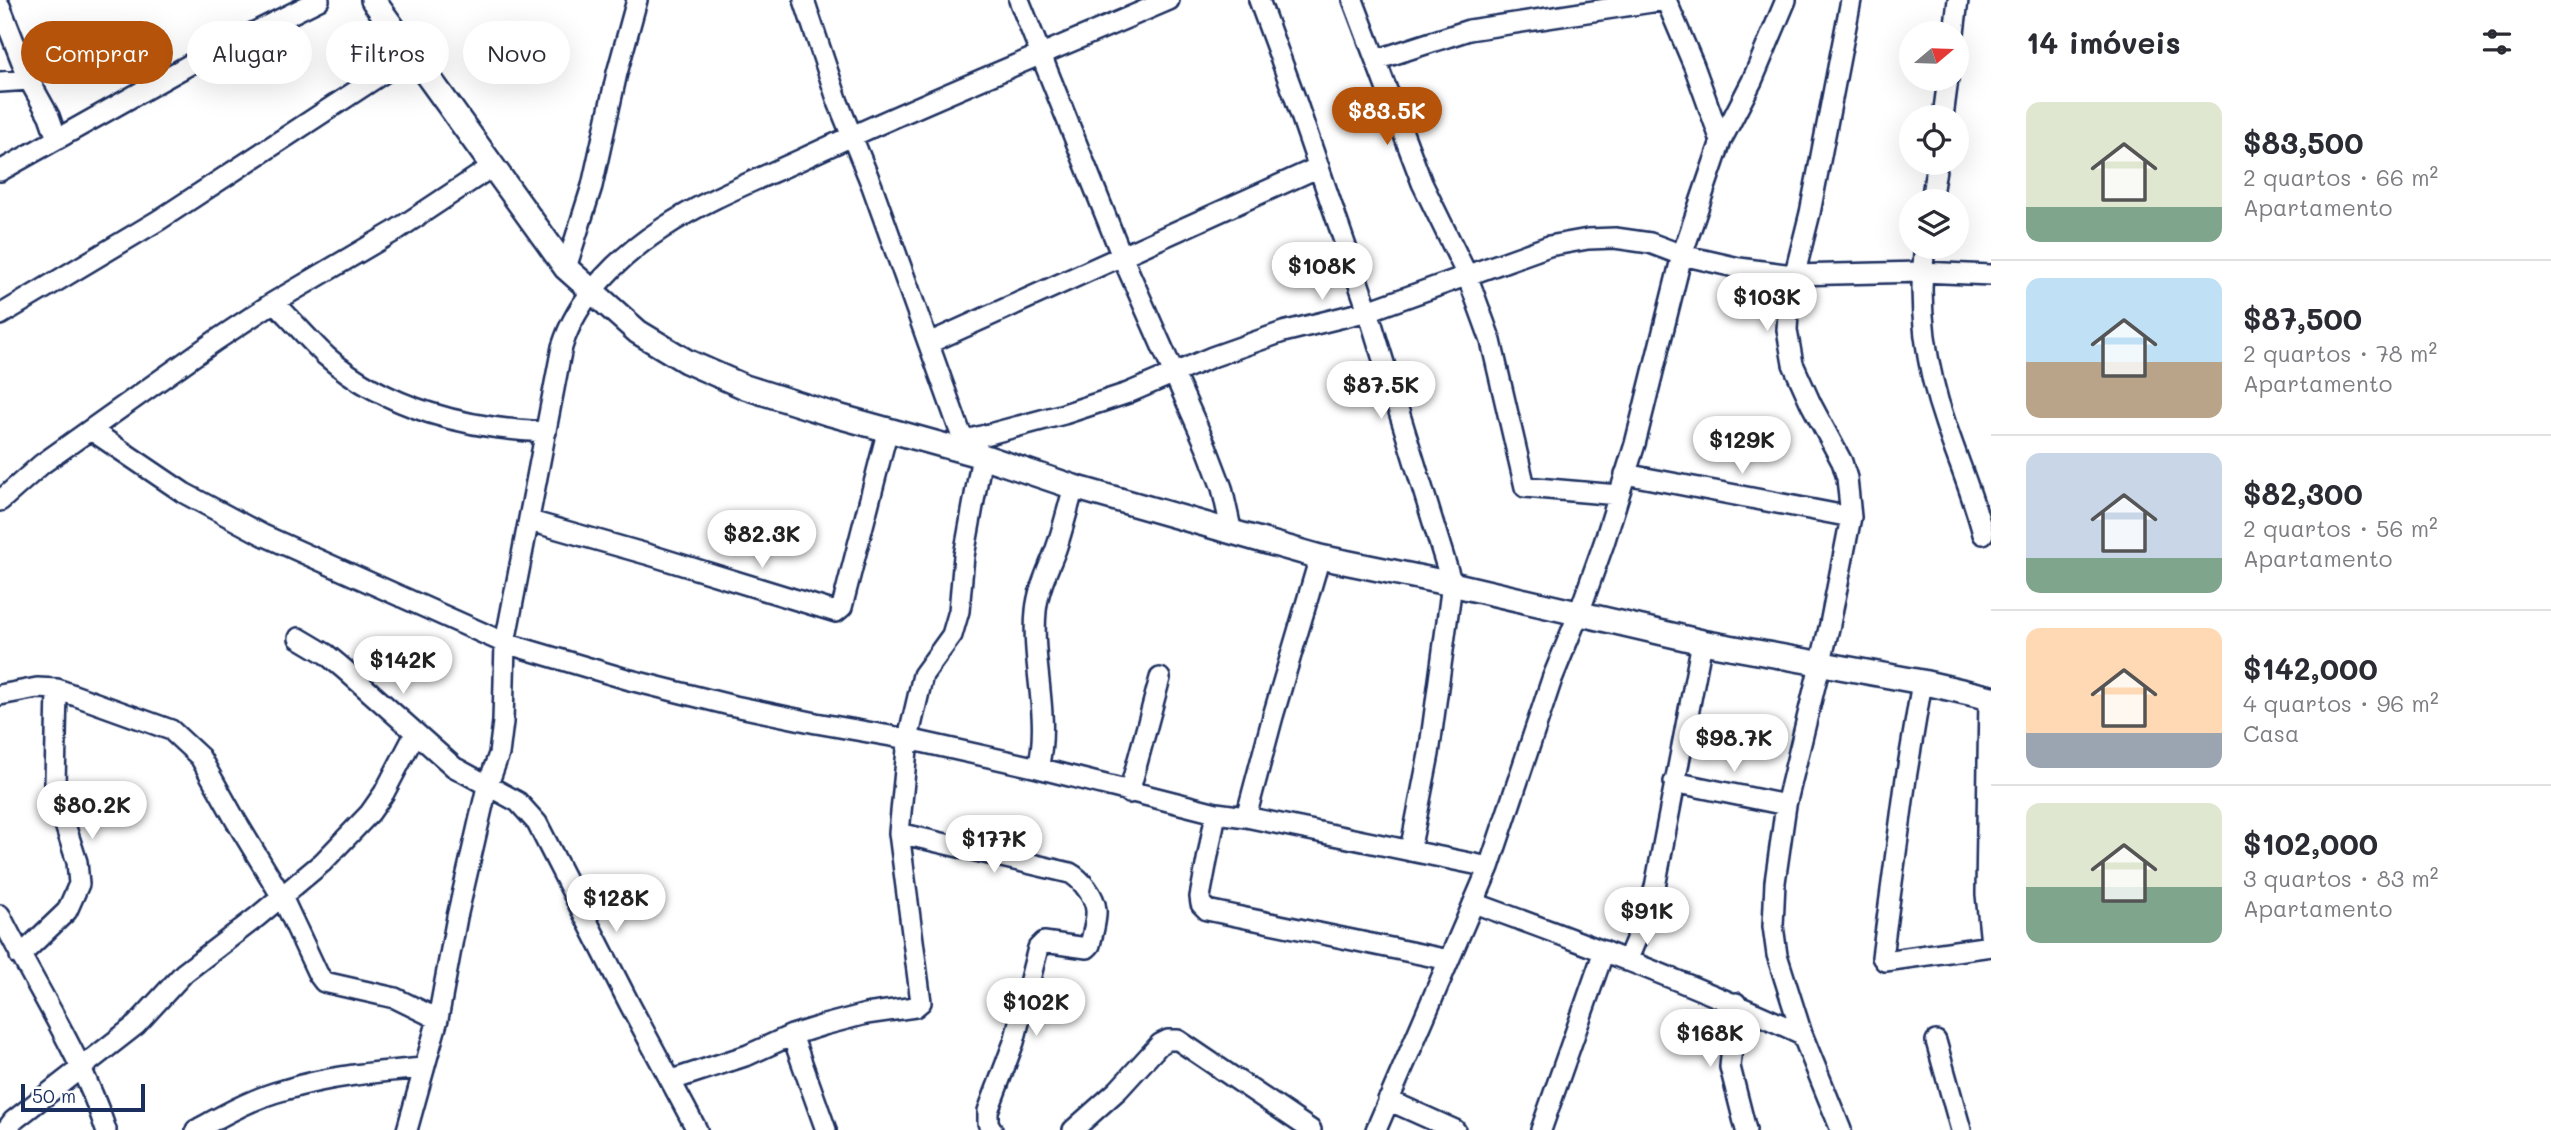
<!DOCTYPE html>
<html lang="pt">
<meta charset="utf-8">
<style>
body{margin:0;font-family:Mali,sans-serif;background:#f2f2f3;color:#2b2b33;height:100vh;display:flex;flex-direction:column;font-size:26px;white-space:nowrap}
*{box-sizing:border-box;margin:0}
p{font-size:23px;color:#7c7c81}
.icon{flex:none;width:38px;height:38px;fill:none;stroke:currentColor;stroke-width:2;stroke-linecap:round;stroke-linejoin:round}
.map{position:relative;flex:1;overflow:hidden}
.panel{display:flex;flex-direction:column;background:#fff;width:560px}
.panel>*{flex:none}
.guide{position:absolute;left:21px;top:21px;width:665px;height:63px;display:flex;gap:14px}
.needle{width:46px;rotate:71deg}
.buttons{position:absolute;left:1899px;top:21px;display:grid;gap:14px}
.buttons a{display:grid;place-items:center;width:70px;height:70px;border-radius:50%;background:#fff;box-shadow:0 7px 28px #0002;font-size:35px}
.scale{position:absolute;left:21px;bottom:18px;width:124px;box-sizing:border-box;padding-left:7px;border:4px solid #1b2f5e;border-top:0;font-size:19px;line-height:24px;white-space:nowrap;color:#1b2f5e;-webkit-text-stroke:5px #fff;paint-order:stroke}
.price{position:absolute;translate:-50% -60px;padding:0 16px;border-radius:24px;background:#fff;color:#222;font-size:23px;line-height:46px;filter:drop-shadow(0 2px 4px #0008)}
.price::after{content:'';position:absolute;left:50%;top:42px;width:21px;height:16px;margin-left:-10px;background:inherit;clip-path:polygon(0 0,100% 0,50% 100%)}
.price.selected{background:#b45309;color:#fff}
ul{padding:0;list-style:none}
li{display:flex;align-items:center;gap:21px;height:175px;padding:0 35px}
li+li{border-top:2px solid #e1e1e2}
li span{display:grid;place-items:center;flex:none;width:196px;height:140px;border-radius:14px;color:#555}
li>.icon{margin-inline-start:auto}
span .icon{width:84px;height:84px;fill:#fffc;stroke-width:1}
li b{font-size:30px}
h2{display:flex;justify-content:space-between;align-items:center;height:84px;padding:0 35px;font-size:30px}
.chip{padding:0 24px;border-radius:32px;background:#fff;box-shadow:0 7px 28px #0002;font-size:24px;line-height:63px}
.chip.selected{background:#b45309;color:#fff}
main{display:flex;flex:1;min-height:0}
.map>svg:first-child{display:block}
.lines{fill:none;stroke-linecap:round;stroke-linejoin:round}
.minor-casing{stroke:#1b2f5e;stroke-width:24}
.tertiary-casing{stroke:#1b2f5e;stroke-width:28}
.minor{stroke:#fff;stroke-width:19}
.tertiary{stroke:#fff;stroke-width:23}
</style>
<main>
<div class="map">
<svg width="1991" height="1130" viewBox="0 0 1991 1130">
<rect width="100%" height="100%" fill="#fff"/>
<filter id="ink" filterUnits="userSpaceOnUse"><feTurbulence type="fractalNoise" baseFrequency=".0143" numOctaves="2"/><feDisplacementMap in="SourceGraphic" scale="14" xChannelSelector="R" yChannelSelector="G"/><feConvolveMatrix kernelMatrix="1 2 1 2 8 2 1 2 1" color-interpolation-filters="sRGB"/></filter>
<g filter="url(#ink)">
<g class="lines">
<g class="minor-casing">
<path id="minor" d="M 804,0 L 838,102 L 872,186 L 967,451
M 1019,0 L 1121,254 L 1206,446 L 1222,488 L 1232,533
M 1259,0 L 1294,95 L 1368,311 L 1452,584 L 1429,754 L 1410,851
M 1353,0 L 1422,183 L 1467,275 L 1491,341 L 1525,487 L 1618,495
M 1666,0 L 1694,66 L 1721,141
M 0,6 L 29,80 L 49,116 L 57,139
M 1954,33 L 1958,0
M 1376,60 L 1469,30 L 1665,0
M 0,82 L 29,80
M 1943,117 L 1948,79
M 0,171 L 196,61 L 319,0
M 1931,201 L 1937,163
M 1925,247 C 1917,303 1926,368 1945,422 C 1957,459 1973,495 1983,534
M 566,268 L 592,186 L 617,73 L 637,0
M 274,302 C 291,319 308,339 326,356 C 386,409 468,429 546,432
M 0,315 L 159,220 L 411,55
M 929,343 L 1319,167
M 91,430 L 184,493 L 263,535 L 505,643 L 630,680 L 730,705 L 816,723 L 908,739 L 1038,768 L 1216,813 L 1246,817 L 1489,867
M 963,441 L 1064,414 L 1128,393 L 1212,357 L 1283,332 L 1368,311 L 1549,246 L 1588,239 L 1615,238 L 1650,243 L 1682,255 L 1739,268 L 1793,275 L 1921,272 L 1991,275
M 1625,474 L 1851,517
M 0,501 L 42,464 L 215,341 L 274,302 L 395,231 L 493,166
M 530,521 L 650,555 L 836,612 L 842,607 L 888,429
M 299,638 L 326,654 L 344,669 L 454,767 L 518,802 L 537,823 L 630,1005 L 697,1130
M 1922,682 L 1906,778 L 1882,957 L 1885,961 L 1991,946
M 0,695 L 37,688 L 57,689 L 171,730 L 200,757 L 236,821 L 282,897 L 318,974 L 324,982 L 395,998 L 438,1019
M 1989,697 L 1986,894 L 1991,944
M 1038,768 C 1051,717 1031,663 1036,611 C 1038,589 1048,570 1056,549 C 1063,529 1068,507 1074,487
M 1674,782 L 1786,805
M 1129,793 L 1160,678
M 1216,813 L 1200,897 L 1201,904 L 1207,910 L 1449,960
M 1246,817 L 1273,716 L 1320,557
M 899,833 L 1070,873 C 1081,879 1095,896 1096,910 C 1097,921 1092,935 1090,945 L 1087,948 L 1044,942 L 1038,948 L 1014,1042 L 988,1111 L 988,1123 L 992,1130
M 1474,903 C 1585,943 1695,985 1802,1034
M 0,915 C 35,986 81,1054 106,1130
M 20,956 L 67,911 L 79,884 L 77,862 L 59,806 L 55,784 L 57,689
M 1627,961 L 1648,911 L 1655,887 L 1702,642
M 1736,1003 L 1730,1067 L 1746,1130
M 792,1035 L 826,1130
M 1936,1041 L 1961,1130
M 672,1080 L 748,1055 L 792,1035 L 824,1025 L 866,1014 L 915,1007 L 921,1002 L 899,833 L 908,739 L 923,675 L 952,635 L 959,611 L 964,556 L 982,456
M 1388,1100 L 1455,1130
M 6,1130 L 13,1121 L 136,1025 L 184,973 L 257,917 L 323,862 L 370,813 L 384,793 L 415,734
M 196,1130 C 224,1115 253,1098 284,1090 C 329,1076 376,1072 423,1068
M 407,1130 L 438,1019 L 457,917 L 487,787 L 499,754 L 503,722 L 505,643 L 562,347 C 577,297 620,256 663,228 C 705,200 754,181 800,160 C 921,103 1046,53 1169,0
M 1073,1130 L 1118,1090 L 1160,1044 L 1168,1040 L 1178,1040 L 1311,1130
M 1376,1130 L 1489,867 L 1552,679 L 1579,613 L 1604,543 L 1635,444 L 1682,255 L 1721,141 L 1752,81 L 1786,0
M 1541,1130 L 1604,951
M 1841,1130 L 1802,1034 L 1777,955 L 1773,926 L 1775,882 L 1786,805 L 1830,624 L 1851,517 L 1847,478 L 1842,462 L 1811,404 L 1793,364 L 1787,330 L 1789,297 L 1810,213 L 1851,0"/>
</g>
<g class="tertiary-casing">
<path id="tertiary" d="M 373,0 L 566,268 L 638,332 L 686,361 L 745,387 L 827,413 L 982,456 L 1074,487 L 1320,557 L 1452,584 L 1702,642 L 1922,682 L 1991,698"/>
</g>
<use href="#minor" class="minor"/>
<use href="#tertiary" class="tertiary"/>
</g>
</g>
</svg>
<div class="buttons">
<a><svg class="needle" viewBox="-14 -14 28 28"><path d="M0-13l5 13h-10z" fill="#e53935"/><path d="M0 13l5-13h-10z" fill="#7c7c81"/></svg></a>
<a><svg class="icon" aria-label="locate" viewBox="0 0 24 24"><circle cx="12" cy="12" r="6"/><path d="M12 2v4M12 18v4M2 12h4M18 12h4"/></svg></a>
<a><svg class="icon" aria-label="layers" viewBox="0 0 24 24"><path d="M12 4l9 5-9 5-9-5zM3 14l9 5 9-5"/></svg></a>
</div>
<div class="scale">50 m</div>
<b class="price selected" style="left:1387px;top:147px">$83.5K</b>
<b class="price" style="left:1322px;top:302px">$108K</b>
<b class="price" style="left:1767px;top:333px">$103K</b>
<b class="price" style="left:1381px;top:421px">$87.5K</b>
<b class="price" style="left:1742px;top:476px">$129K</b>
<b class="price" style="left:762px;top:570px">$82.3K</b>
<b class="price" style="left:403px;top:696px">$142K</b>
<b class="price" style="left:1734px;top:774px">$98.7K</b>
<b class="price" style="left:92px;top:841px">$80.2K</b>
<b class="price" style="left:994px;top:875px">$177K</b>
<b class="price" style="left:616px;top:934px">$128K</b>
<b class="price" style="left:1647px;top:947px">$91K</b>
<b class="price" style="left:1036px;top:1038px">$102K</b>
<b class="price" style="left:1710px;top:1069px">$168K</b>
<div class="guide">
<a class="chip selected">Comprar</a>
<a class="chip">Alugar</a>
<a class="chip">Filtros</a>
<a class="chip">Novo</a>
</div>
</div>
<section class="panel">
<h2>14 imóveis<svg class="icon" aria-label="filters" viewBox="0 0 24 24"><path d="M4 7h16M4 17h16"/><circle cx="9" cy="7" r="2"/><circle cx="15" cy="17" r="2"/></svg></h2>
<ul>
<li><span style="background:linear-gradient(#dfe7d0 75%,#7fa58c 0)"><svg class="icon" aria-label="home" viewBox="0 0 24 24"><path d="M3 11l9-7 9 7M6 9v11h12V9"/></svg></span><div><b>$83,500</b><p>2 quartos · 66 m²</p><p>Apartamento</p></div></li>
<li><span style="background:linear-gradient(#bfe0f5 60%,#b9a48a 0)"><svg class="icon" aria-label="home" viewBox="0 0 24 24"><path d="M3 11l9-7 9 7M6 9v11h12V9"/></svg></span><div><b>$87,500</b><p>2 quartos · 78 m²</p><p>Apartamento</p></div></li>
<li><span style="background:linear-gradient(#c9d6e8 75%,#7fa58c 0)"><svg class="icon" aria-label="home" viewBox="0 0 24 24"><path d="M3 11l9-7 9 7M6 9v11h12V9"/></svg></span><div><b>$82,300</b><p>2 quartos · 56 m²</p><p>Apartamento</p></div></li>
<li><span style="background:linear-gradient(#ffd9b3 75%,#9aa5b1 0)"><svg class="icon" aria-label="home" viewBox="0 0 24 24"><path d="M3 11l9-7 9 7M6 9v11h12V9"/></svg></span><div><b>$142,000</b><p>4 quartos · 96 m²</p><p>Casa</p></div></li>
<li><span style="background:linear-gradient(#dfe7d0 60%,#7fa58c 0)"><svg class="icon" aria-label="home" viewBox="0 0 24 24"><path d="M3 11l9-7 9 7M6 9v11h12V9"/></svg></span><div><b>$102,000</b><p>3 quartos · 83 m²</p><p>Apartamento</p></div></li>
</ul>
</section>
</main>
